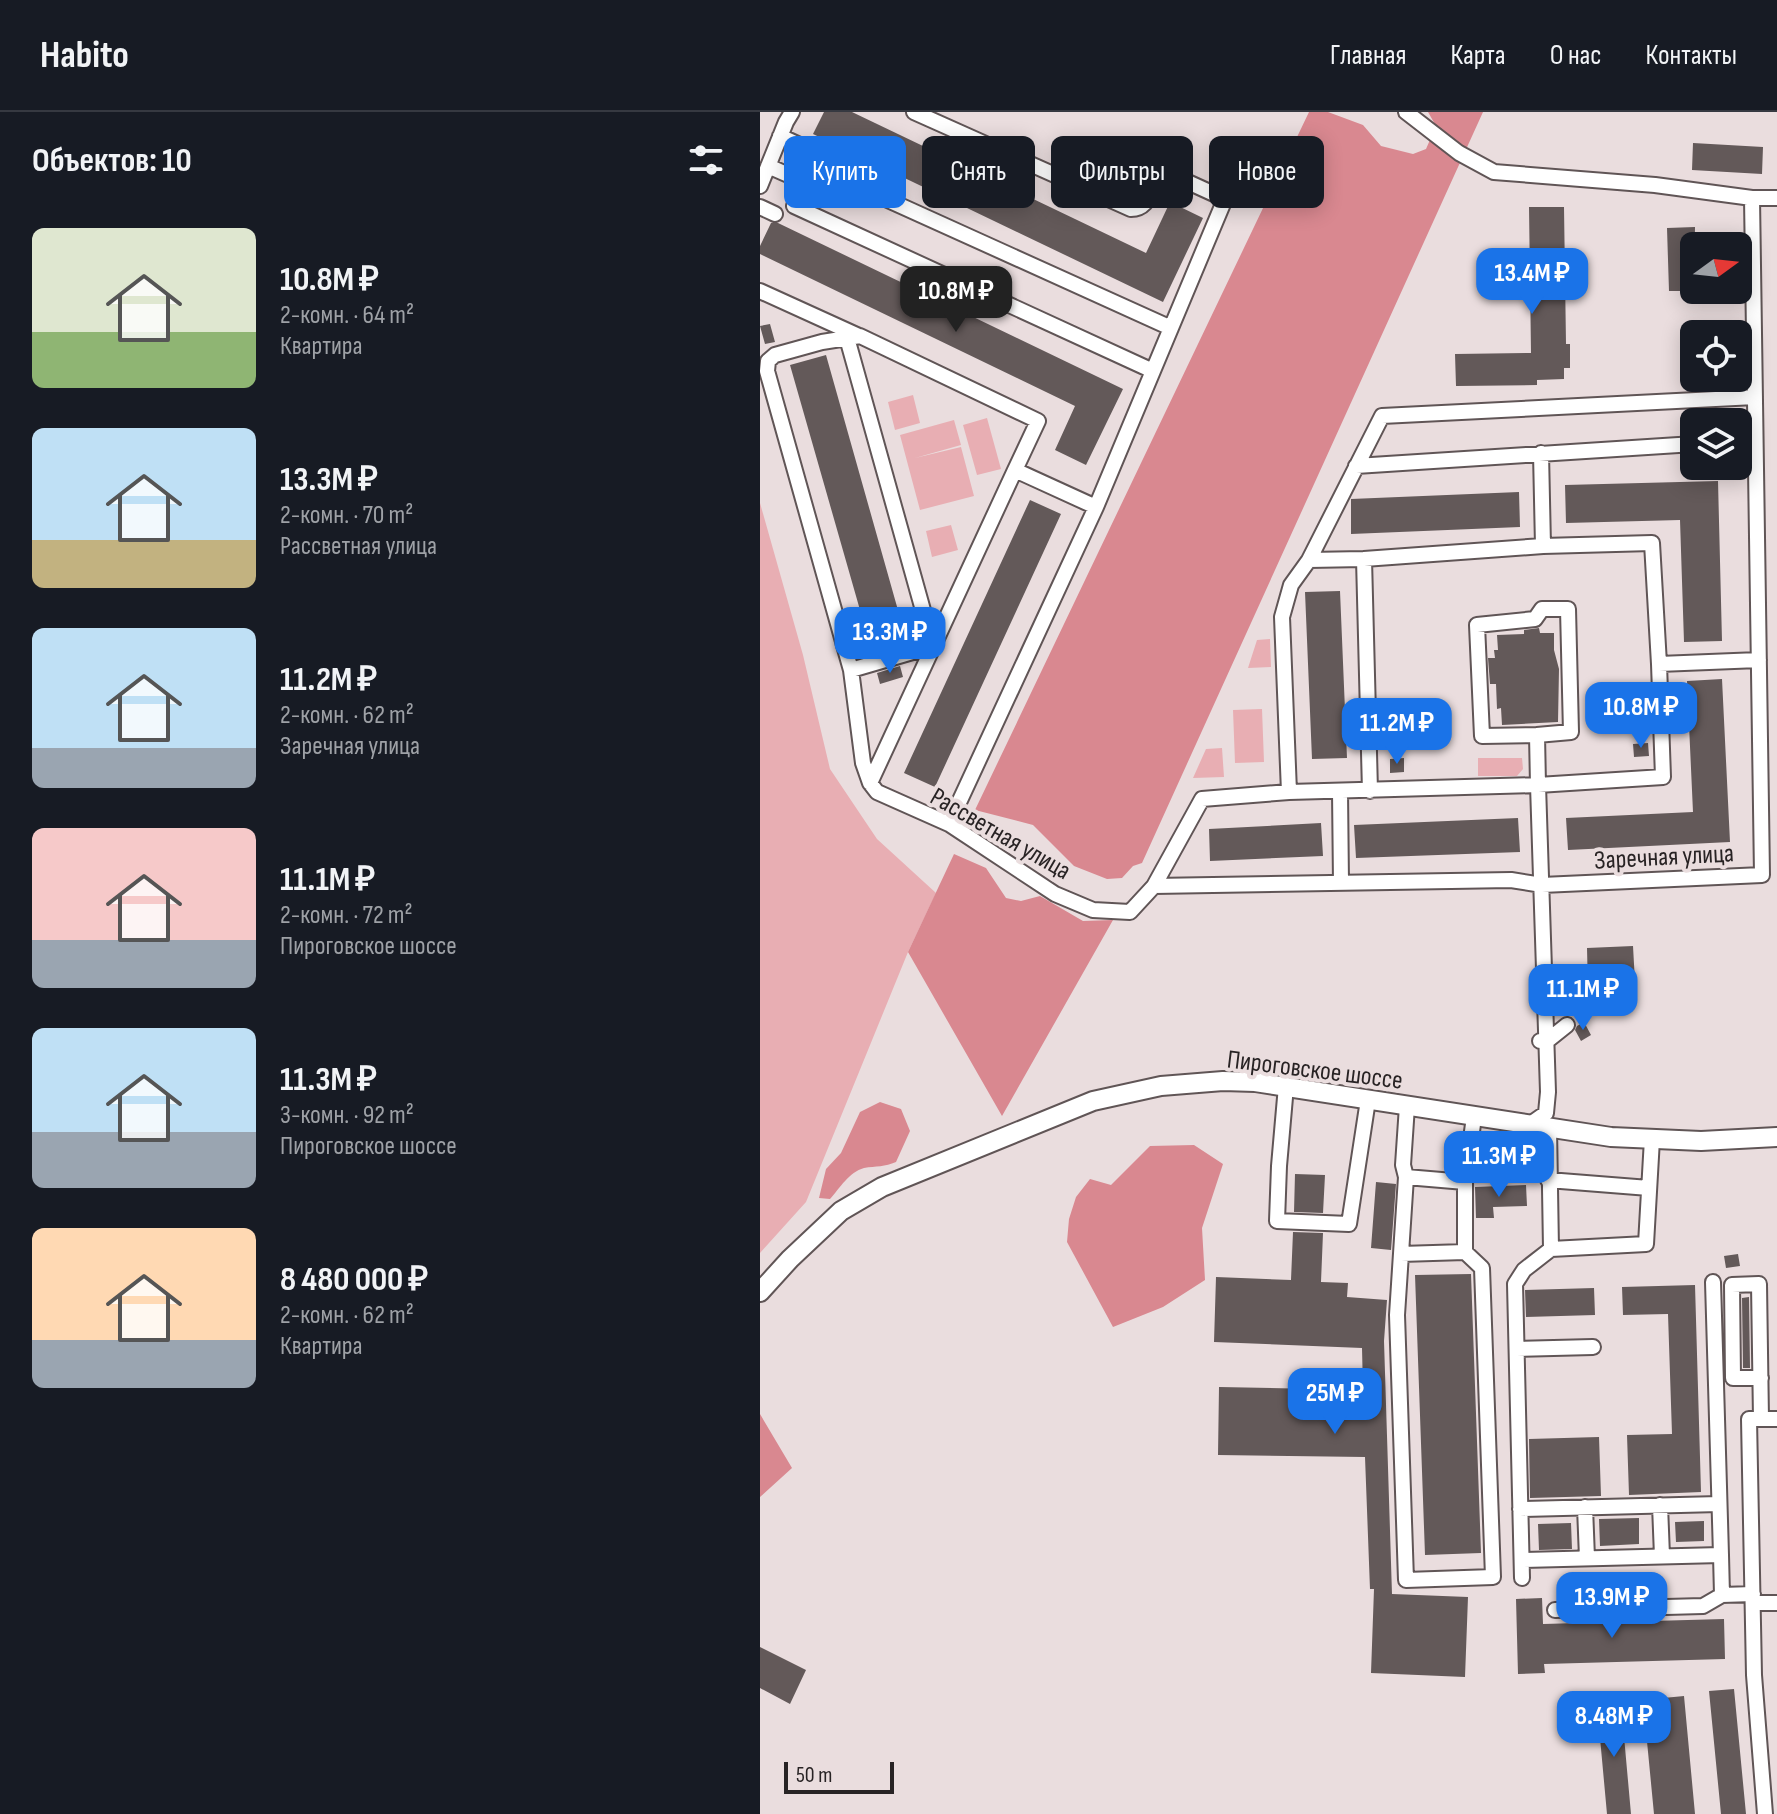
<!DOCTYPE html>
<html lang="ru">
<meta charset="utf-8">
<style>
body{margin:0;font-family:"Sofia Sans Condensed",sans-serif;background:#20242c;color:#f1f3f6;height:100vh;display:flex;flex-direction:column;font-size:30px;white-space:nowrap}
*{box-sizing:border-box;margin:0}
p{font-size:26px;color:#9ea1a6}
.icon{flex:none;width:44px;height:44px;fill:none;stroke:currentColor;stroke-width:2;stroke-linecap:round;stroke-linejoin:round}
.map{position:relative;flex:1;overflow:hidden}
.sheet{display:flex;flex-direction:column;background:#171b24;width:760px}
.sheet>*{flex:none}
.top-card{position:absolute;left:24px;top:24px;width:760px;height:72px;display:flex;gap:16px}
.needle{width:52px;rotate:75deg}
.tools{position:absolute;left:920px;top:120px;display:grid;gap:16px}
.tools a{display:grid;place-items:center;width:72px;height:72px;border-radius:12px;background:#171b24;box-shadow:0 4px 20px #0003;font-size:40px}
.scale{position:absolute;left:24px;bottom:20px;width:110px;box-sizing:border-box;padding-left:8px;border:4px solid #282324;border-top:0;font-size:22px;line-height:28px;white-space:nowrap;color:#282324;-webkit-text-stroke:6px #eaddde;paint-order:stroke}
.price{position:absolute;translate:-50% -68px;padding:0 18px;border-radius:16px;background:#1a73e8;color:#fff;font-size:26px;line-height:52px;filter:drop-shadow(0 2px 4px #0008)}
.price::after{content:'';position:absolute;left:50%;top:48px;width:24px;height:18px;margin-left:-12px;background:inherit;clip-path:polygon(0 0,100% 0,50% 100%)}
.price.current{background:#222;color:#fff}
ul{padding:0;list-style:none}
li{display:flex;align-items:center;gap:24px;height:200px;padding:0 32px}
li span{display:grid;place-items:center;flex:none;width:224px;height:160px;border-radius:12px;color:#555}
li>.icon{margin-inline-start:auto}
span .icon{width:96px;height:96px;fill:#fffc;stroke-width:1}
li b{font-size:34px}
h2{display:flex;justify-content:space-between;align-items:center;height:96px;padding:0 32px;font-size:34px}
.pill{padding:0 28px;border-radius:12px;background:#171b24;box-shadow:0 4px 20px #0003;font-size:28px;line-height:72px}
.pill.current{background:#1a73e8;color:#fff}
header{display:flex;align-items:center;gap:48px;box-sizing:border-box;height:112px;padding:0 40px;background:#171b24;border-bottom:2px solid #363941}
header strong{font-size:38px}
nav{display:flex;gap:44px;margin-inline-start:auto;font-size:28px}
main{display:flex;flex:1;min-height:0}
.map>svg:first-child{display:block}
.green{fill:#e8aeb3}
.forest{fill:#d98890}
.building{fill:#635959}
.lines{fill:none;stroke-linecap:round;stroke-linejoin:round}
.minor-casing{stroke:#605556;stroke-width:18}
.major-casing{stroke:#605556;stroke-width:22}
.minor{stroke:#fff;stroke-width:14}
.major{stroke:#fff;stroke-width:18}
.labels{text-anchor:middle;stroke-width:8;stroke-linejoin:round;paint-order:stroke}
.street-label{font-size:26px;fill:#282324;stroke:#eaddde}
</style>
<header>
<strong>Habito</strong>
<nav><a>Главная</a><a>Карта</a><a>О нас</a><a>Контакты</a></nav>
</header>
<main>
<section class="sheet">
<h2>Объектов: 10<svg class="icon" aria-label="filters" viewBox="0 0 24 24"><path d="M4 7h16M4 17h16"/><circle cx="9" cy="7" r="2"/><circle cx="15" cy="17" r="2"/></svg></h2>
<ul>
<li><span style="background:linear-gradient(#dfe7d0 65%,#8fb573 0)"><svg class="icon" aria-label="home" viewBox="0 0 24 24"><path d="M3 11l9-7 9 7M6 9v11h12V9"/></svg></span><div><b>10.8M ₽</b><p>2-комн. · 64 m²</p><p>Квартира</p></div></li>
<li><span style="background:linear-gradient(#bfe0f5 70%,#c2b280 0)"><svg class="icon" aria-label="home" viewBox="0 0 24 24"><path d="M3 11l9-7 9 7M6 9v11h12V9"/></svg></span><div><b>13.3M ₽</b><p>2-комн. · 70 m²</p><p>Рассветная улица</p></div></li>
<li><span style="background:linear-gradient(#bfe0f5 75%,#9aa5b1 0)"><svg class="icon" aria-label="home" viewBox="0 0 24 24"><path d="M3 11l9-7 9 7M6 9v11h12V9"/></svg></span><div><b>11.2M ₽</b><p>2-комн. · 62 m²</p><p>Заречная улица</p></div></li>
<li><span style="background:linear-gradient(#f6c9c9 70%,#9aa5b1 0)"><svg class="icon" aria-label="home" viewBox="0 0 24 24"><path d="M3 11l9-7 9 7M6 9v11h12V9"/></svg></span><div><b>11.1M ₽</b><p>2-комн. · 72 m²</p><p>Пироговское шоссе</p></div></li>
<li><span style="background:linear-gradient(#bfe0f5 65%,#9aa5b1 0)"><svg class="icon" aria-label="home" viewBox="0 0 24 24"><path d="M3 11l9-7 9 7M6 9v11h12V9"/></svg></span><div><b>11.3M ₽</b><p>3-комн. · 92 m²</p><p>Пироговское шоссе</p></div></li>
<li><span style="background:linear-gradient(#ffd9b3 70%,#9aa5b1 0)"><svg class="icon" aria-label="home" viewBox="0 0 24 24"><path d="M3 11l9-7 9 7M6 9v11h12V9"/></svg></span><div><b>8 480 000 ₽</b><p>2-комн. · 62 m²</p><p>Квартира</p></div></li>
</ul>
</section>
<div class="map">
<svg width="1017" height="1702" viewBox="0 0 1017 1702">
<rect width="100%" height="100%" fill="#eaddde"/>
<path class="green" d="M 153,283 L 160,311 L 135,318 L 128,290 Z
M 227,306 L 241,357 L 217,363 L 203,313 Z
M 194,308 L 201,333 L 155,346 L 201,335 L 214,384 L 160,398 L 140,323 Z
M 0,391 L 43,543 L 70,657 L 117,727 L 176,781 L 148,840 L 46,1090 L 0,1141 Z
M 191,413 L 198,438 L 172,445 L 166,419 Z
M 510,527 L 511,555 L 488,556 L 497,528 Z
M 846,587 L 886,587 L 886,616 L 847,617 Z
M 502,597 L 504,650 L 475,651 L 473,598 Z
M 462,636 L 464,665 L 433,666 L 446,637 Z
M 718,646 L 762,646 L 763,657 L 757,664 L 718,664 Z"/>
<path class="forest" d="M 549,0 L 568,0 L 603,13 L 621,34 L 653,42 L 666,37 L 676,14 L 668,0 L 723,0 L 382,751 L 373,754 L 362,766 L 347,767 L 314,754 L 273,713 L 215,698 Z
M 194,742 L 226,756 L 246,786 L 261,789 L 280,784 L 323,809 L 353,808 L 242,1004 L 148,840 Z
M 120,990 L 141,997 L 150,1019 L 136,1050 C 125,1055 116,1054 104,1056 C 89,1060 80,1076 70,1087 L 59,1086 L 66,1057 L 81,1041 L 100,1000 Z
M 434,1033 L 463,1052 L 442,1116 L 445,1168 L 403,1195 L 353,1215 L 307,1130 L 309,1107 L 316,1085 L 330,1067 L 351,1073 L 390,1034 Z
M 0,1302 L 32,1356 L 0,1385 Z"/>
<path class="building" d="M 64,0 L 92,0 L 386,141 L 410,90 L 443,106 L 403,190 L 53,22 Z
M 933,31 L 1003,35 L 1002,62 L 932,58 Z
M 769,95 L 804,95 L 806,232 L 810,232 L 810,256 L 804,256 L 804,267 L 777,268 L 777,273 L 696,274 L 695,242 L 771,241 Z
M 11,111 L 18,111 L 363,277 L 326,353 L 295,338 L 315,294 L 0,142 L 0,134 Z
M 935,115 L 934,175 L 924,175 L 924,179 L 909,179 L 907,116 Z
M 10,212 L 15,230 L 5,232 L 0,214 Z
M 66,243 L 145,523 L 110,533 L 30,253 Z
M 958,369 L 962,529 L 924,530 L 920,408 L 806,411 L 805,373 Z
M 759,380 L 760,415 L 591,422 L 591,387 Z
M 270,388 L 301,402 L 175,675 L 144,661 Z
M 580,479 L 587,646 L 552,647 L 545,480 Z
M 779,516 L 780,521 L 794,521 L 794,538 L 799,557 L 798,610 L 742,613 L 741,596 L 737,597 L 736,572 L 730,572 L 728,546 L 735,546 L 734,538 L 738,538 L 737,523 L 764,522 L 764,518 Z
M 140,554 L 143,565 L 120,572 L 117,561 Z
M 962,567 L 970,730 L 808,738 L 806,706 L 933,700 L 927,569 Z
M 888,631 L 889,644 L 874,645 L 873,632 Z
M 644,646 L 644,660 L 630,661 L 630,647 Z
M 758,706 L 760,740 L 596,746 L 594,713 Z
M 561,711 L 563,744 L 450,749 L 449,717 Z
M 873,834 L 876,888 L 854,890 L 853,877 L 828,878 L 827,836 Z
M 824,910 L 831,923 L 821,929 L 815,918 L 817,914 Z
M 535,1062 L 565,1063 L 563,1101 L 534,1100 Z
M 616,1070 L 636,1072 L 631,1138 L 611,1136 Z
M 766,1073 L 767,1094 L 733,1095 L 734,1106 L 716,1106 L 715,1075 Z
M 533,1120 L 563,1121 L 561,1170 L 588,1171 L 587,1185 L 627,1188 L 624,1229 L 632,1482 L 708,1485 L 705,1565 L 611,1561 L 614,1477 L 610,1477 L 605,1345 L 458,1343 L 459,1275 L 603,1278 L 602,1236 L 454,1230 L 456,1165 L 531,1168 Z
M 978,1142 L 980,1154 L 966,1156 L 964,1144 Z
M 711,1162 L 721,1441 L 665,1443 L 655,1163 Z
M 935,1173 L 941,1380 L 869,1383 L 867,1323 L 912,1322 L 908,1202 L 863,1203 L 862,1175 Z
M 834,1176 L 835,1203 L 766,1205 L 765,1178 Z
M 989,1185 L 990,1256 L 983,1256 L 982,1186 Z
M 839,1325 L 841,1384 L 770,1386 L 769,1327 Z
M 879,1406 L 879,1432 L 840,1434 L 839,1407 Z
M 944,1409 L 944,1429 L 916,1430 L 915,1410 Z
M 811,1411 L 812,1437 L 779,1438 L 778,1412 Z
M 782,1486 L 783,1512 L 964,1507 L 965,1547 L 784,1552 L 785,1561 L 758,1562 L 756,1487 Z
M 0,1535 L 46,1558 L 30,1592 L 0,1576 Z
M 974,1577 L 986,1702 L 961,1702 L 949,1579 Z
M 924,1584 L 935,1702 L 894,1702 L 883,1588 Z
M 861,1591 L 871,1702 L 847,1702 L 837,1593 Z"/>
<g class="lines">
<g class="minor-casing">
<path id="minor" d="M 154,0 L 371,97 C 395,97 387,66 408,61 L 465,87 L 336,395
M 646,0 L 699,41 L 734,60 L 895,73 L 992,86
M 20,24 L 46,36
M 8,54 L 33,65
M 0,74 L 26,10 L 32,0
M 0,95 L 15,102
M 0,179 L 99,224
M 87,226 L 173,534 L 91,558
M 393,259 L 34,94 L 55,55 L 411,216
M 596,354 L 934,332
M 255,358 L 278,309 L 100,224 L 62,230 L 15,243 L 8,249 L 7,259 L 91,558 L 103,651 L 110,671 L 117,680 L 189,712 L 295,782 L 333,798 L 370,800 L 394,774 L 442,687 L 529,680 L 778,673 L 788,980 L 786,1001 L 769,1013
M 783,434 L 892,431 L 899,552
M 604,447 L 783,434 L 781,341
M 549,448 L 622,304 L 995,285
M 777,623 L 811,620 L 808,497 L 782,497 L 775,507 L 717,513 L 722,624 L 777,623 L 778,673 L 903,665 L 899,552 L 999,548
M 110,671 L 255,358 L 336,395 L 189,712
M 529,680 L 522,505 L 531,473 L 549,448 L 604,447 L 610,679
M 580,680 L 581,771
M 394,774 L 751,768 L 782,773 L 1002,763 L 992,86 L 1017,86
M 780,929 L 787,929 L 807,913
M 526,974 L 519,1054 L 517,1109 L 589,1112 L 608,988
M 647,994 L 643,1053 L 646,1065 L 637,1203 L 646,1468 L 733,1465 L 722,1156 L 705,1140 L 705,1070 L 714,1005
M 789,1016 L 791,1137
M 646,1065 L 705,1070
M 788,1068 L 889,1076
M 641,1142 L 705,1140
M 953,1170 L 961,1443
M 757,1237 L 833,1235
M 1001,1266 L 973,1266 L 972,1173 L 999,1172 L 1001,1307
M 900,1393 L 902,1444
M 825,1395 L 827,1446
M 760,1397 L 959,1392
M 762,1448 L 961,1443 L 962,1483 L 993,1482
M 762,1466 L 755,1172 L 764,1158 L 791,1137 L 886,1132 L 892,1027
M 993,1491 L 1017,1491
M 795,1498 L 943,1494 L 962,1483
M 1005,1702 L 994,1563 L 989,1307 L 1017,1307"/>
</g>
<g class="major-casing">
<path id="major" d="M 0,1180 L 30,1147 L 81,1099 L 122,1075 L 333,989 L 401,974 L 463,969 L 495,970 L 851,1025 L 941,1029 L 1017,1025"/>
</g>
<use href="#minor" class="minor"/>
<use href="#major" class="major"/>
</g>
<g class="labels">
<g class="street-label">
<text transform="translate(241 721) rotate(30)" y="9">Рассветная улица</text>
<text transform="translate(904 744) rotate(-3)" y="9">Заречная улица</text>
<text transform="translate(555 957) rotate(7)" y="9">Пироговское шоссе</text>
</g>
</g>
</svg>
<div class="tools">
<a><svg class="needle" viewBox="-14 -14 28 28"><path d="M0-13l5 13h-10z" fill="#e53935"/><path d="M0 13l5-13h-10z" fill="#9ea1a6"/></svg></a>
<a><svg class="icon" aria-label="locate" viewBox="0 0 24 24"><circle cx="12" cy="12" r="6"/><path d="M12 2v4M12 18v4M2 12h4M18 12h4"/></svg></a>
<a><svg class="icon" aria-label="layers" viewBox="0 0 24 24"><path d="M12 4l9 5-9 5-9-5zM3 14l9 5 9-5"/></svg></a>
</div>
<div class="scale">50 m</div>
<b class="price" style="left:772px;top:204px">13.4M ₽</b>
<b class="price current" style="left:196px;top:222px">10.8M ₽</b>
<b class="price" style="left:130px;top:563px">13.3M ₽</b>
<b class="price" style="left:881px;top:638px">10.8M ₽</b>
<b class="price" style="left:637px;top:654px">11.2M ₽</b>
<b class="price" style="left:823px;top:920px">11.1M ₽</b>
<b class="price" style="left:739px;top:1087px">11.3M ₽</b>
<b class="price" style="left:575px;top:1324px">25M ₽</b>
<b class="price" style="left:852px;top:1528px">13.9M ₽</b>
<b class="price" style="left:854px;top:1647px">8.48M ₽</b>
<div class="top-card">
<a class="pill current">Купить</a>
<a class="pill">Снять</a>
<a class="pill">Фильтры</a>
<a class="pill">Новое</a>
</div>
</div>
</main>
